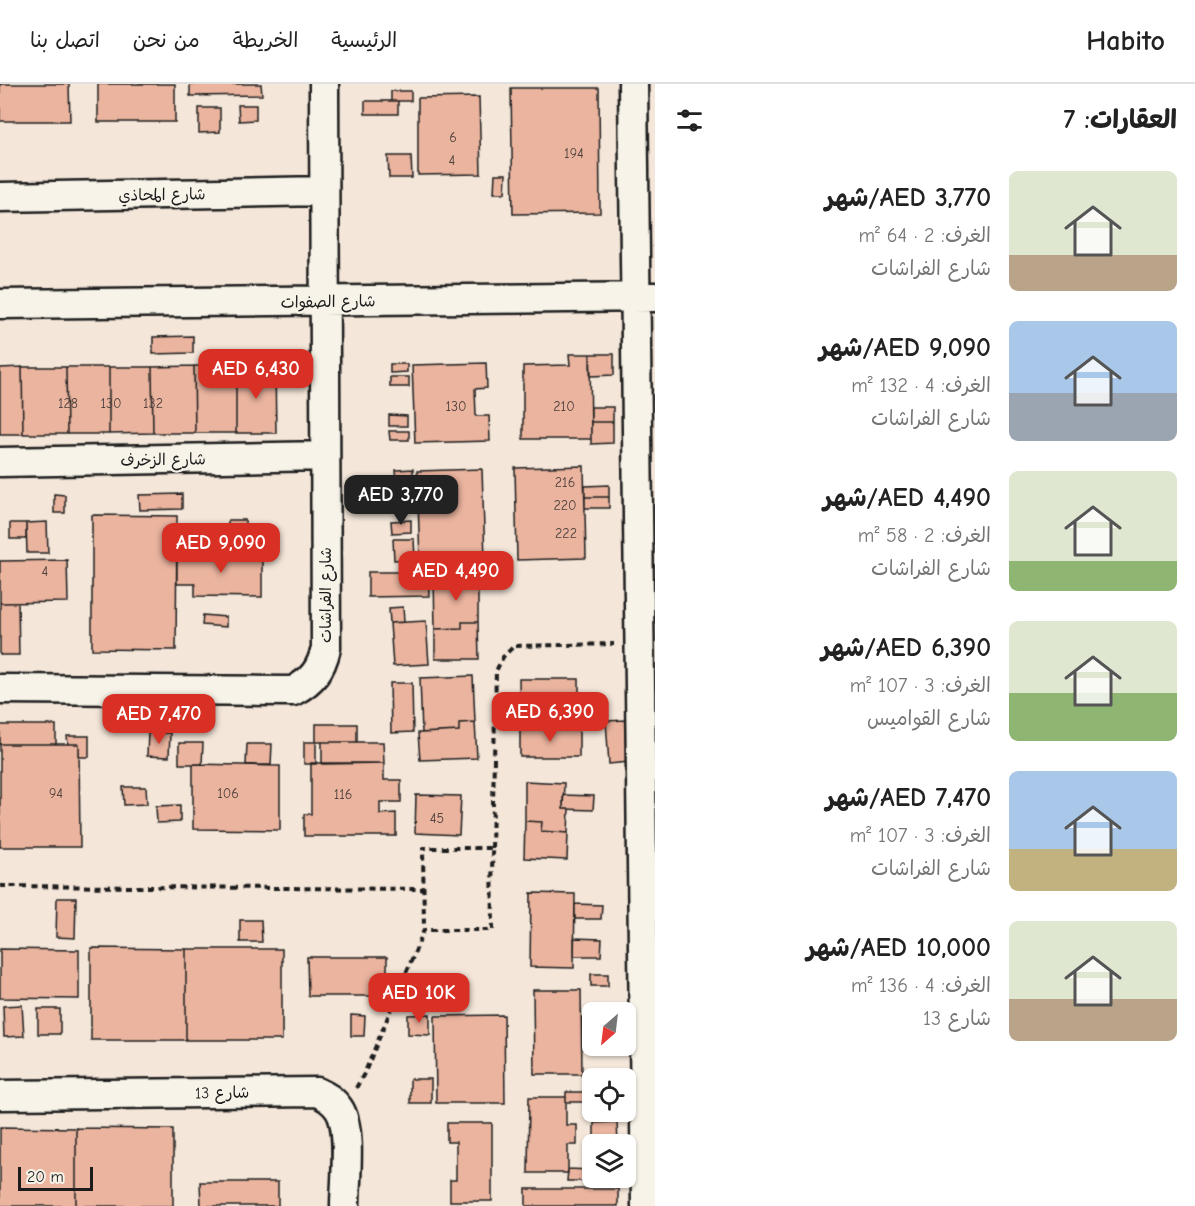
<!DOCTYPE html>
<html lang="ar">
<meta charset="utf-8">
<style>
body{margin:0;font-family:"Comic Neue","Playpen Sans Arabic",sans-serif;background:#f2f2f2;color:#222;direction:rtl;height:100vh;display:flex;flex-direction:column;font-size:22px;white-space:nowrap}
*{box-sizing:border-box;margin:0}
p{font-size:20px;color:#767676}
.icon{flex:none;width:33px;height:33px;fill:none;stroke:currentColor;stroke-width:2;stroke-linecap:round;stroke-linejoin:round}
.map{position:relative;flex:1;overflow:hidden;direction:ltr}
.panel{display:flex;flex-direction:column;background:#fff;width:540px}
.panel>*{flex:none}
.needle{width:39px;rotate:208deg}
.fabs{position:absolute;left:582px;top:918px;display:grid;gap:12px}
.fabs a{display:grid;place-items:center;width:54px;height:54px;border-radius:9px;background:#fff;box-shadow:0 2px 4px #0004;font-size:30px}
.scale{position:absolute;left:18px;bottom:15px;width:75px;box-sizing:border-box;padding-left:6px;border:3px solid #1c1c1c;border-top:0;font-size:16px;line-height:21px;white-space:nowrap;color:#1c1c1c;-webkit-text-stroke:4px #f7f3e8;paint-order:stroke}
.price{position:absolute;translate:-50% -51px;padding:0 14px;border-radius:12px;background:#d93025;color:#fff;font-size:20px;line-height:39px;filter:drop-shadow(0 2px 3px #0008)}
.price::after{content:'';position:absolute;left:50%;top:36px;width:18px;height:14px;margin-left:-9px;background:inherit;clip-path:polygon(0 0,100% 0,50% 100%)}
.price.selected{background:#222;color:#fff}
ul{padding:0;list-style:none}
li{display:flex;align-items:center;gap:18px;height:150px;padding:0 18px}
li span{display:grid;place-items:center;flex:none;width:168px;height:120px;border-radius:9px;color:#555}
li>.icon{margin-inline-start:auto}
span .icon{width:72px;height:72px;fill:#fffc;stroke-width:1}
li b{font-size:26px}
h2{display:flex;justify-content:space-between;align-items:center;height:72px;padding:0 18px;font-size:26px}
header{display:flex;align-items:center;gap:36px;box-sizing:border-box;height:84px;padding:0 30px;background:#fff;border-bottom:2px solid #e0e0e0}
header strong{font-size:28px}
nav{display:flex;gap:33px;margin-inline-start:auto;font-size:21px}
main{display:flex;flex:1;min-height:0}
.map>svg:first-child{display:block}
.building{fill:#eab49f;stroke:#1c1c1c;stroke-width:1.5}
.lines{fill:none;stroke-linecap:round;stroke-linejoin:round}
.street-casing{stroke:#1c1c1c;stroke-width:33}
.path{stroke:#1c1c1c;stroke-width:4;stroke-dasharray:6 4.5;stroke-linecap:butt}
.street{stroke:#f7f3e8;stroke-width:28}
.labels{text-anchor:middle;stroke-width:4.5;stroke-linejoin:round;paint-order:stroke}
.number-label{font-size:14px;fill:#50423d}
.street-label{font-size:16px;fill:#1c1c1c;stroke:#f7f3e8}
</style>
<header>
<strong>Habito</strong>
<nav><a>الرئيسية</a><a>الخريطة</a><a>من نحن</a><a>اتصل بنا</a></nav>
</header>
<main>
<section class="panel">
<h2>العقارات: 7<svg class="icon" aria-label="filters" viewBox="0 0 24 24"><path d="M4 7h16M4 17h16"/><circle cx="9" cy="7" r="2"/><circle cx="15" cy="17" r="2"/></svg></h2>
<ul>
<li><span style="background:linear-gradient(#dfe7d0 70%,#b9a48a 0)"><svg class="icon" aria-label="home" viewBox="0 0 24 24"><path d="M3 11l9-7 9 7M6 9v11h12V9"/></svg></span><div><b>AED 3,770/شهر</b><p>الغرف: 2 · 64 m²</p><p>شارع الفراشات</p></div></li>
<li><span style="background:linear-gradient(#a9c7e8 60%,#9aa5b1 0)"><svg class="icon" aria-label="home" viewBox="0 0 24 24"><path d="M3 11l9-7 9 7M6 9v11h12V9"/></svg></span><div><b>AED 9,090/شهر</b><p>الغرف: 4 · 132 m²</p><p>شارع الفراشات</p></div></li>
<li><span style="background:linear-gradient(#dfe7d0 75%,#8fb573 0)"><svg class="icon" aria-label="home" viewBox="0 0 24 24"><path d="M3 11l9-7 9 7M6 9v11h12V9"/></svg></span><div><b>AED 4,490/شهر</b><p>الغرف: 2 · 58 m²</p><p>شارع الفراشات</p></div></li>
<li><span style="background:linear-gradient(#dfe7d0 60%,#8fb573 0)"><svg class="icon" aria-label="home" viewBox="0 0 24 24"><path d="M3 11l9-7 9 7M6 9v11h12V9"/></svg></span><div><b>AED 6,390/شهر</b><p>الغرف: 3 · 107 m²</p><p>شارع القواميس</p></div></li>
<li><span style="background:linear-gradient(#a9c7e8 65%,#c2b280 0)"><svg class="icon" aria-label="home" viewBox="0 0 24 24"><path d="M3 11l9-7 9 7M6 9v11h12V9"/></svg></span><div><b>AED 7,470/شهر</b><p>الغرف: 3 · 107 m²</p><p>شارع الفراشات</p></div></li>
<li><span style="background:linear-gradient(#dfe7d0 65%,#b9a48a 0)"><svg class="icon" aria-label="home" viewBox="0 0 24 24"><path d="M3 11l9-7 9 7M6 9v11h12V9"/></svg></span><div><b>AED 10,000/شهر</b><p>الغرف: 4 · 136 m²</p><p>شارع 13</p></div></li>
</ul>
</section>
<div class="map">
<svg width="655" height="1122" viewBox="0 0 655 1122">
<rect width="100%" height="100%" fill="#f4e6d9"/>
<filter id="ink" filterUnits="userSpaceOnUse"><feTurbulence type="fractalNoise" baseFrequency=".0167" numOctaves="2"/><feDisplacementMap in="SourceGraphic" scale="12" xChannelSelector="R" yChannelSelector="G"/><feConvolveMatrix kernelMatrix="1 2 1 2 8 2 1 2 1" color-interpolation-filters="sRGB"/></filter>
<g filter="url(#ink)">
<path class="building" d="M 0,0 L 69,0 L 70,37 L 0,37 Z
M 98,0 L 175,0 L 175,38 L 98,38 Z
M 190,0 L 261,0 L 262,11 L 190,12 Z
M 511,4 L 599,4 L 600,129 L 513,130 Z
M 391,7 L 411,7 L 411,17 L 391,17 Z
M 479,13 L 481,90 L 418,91 L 418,14 Z
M 365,17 L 398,17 L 398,30 L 365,30 Z
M 238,21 L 256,21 L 256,36 L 239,37 Z
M 199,24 L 220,24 L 220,48 L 199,49 Z
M 388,72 L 411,72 L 412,94 L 389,94 Z
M 495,90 L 506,90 L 505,109 L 494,109 Z
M 193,252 L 193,269 L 153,270 L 153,253 Z
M 569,270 L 590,270 L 591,355 L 523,355 L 523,282 L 570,281 Z
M 590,270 L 614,270 L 614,291 L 591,292 Z
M 486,279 L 487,304 L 475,305 L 476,332 L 489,332 L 490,357 L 415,359 L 412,281 Z
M 390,280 L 407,280 L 407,288 L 390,289 Z
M 194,282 L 195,349 L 153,349 L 152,283 Z
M 194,282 L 236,282 L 236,349 L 195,349 Z
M 236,282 L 275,282 L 276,349 L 236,349 Z
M 22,283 L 66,283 L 67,350 L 23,350 Z
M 22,283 L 23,350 L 0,350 L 0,284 Z
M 66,283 L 109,283 L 109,350 L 67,350 Z
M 109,283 L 152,283 L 153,349 L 109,350 Z
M 390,293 L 409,293 L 409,303 L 390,303 Z
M 591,323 L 613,323 L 613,338 L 591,338 Z
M 389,331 L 407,332 L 407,342 L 389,342 Z
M 591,338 L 613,338 L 613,359 L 591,360 Z
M 389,347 L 409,347 L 409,356 L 390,356 Z
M 584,382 L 586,474 L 517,476 L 515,384 Z
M 413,385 L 413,398 L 397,398 L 396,386 Z
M 482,385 L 485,475 L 420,477 L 417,387 Z
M 609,401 L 609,413 L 585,413 L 585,402 Z
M 54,410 L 65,411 L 65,429 L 54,429 Z
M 182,410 L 182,425 L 140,426 L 139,411 Z
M 389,410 L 411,410 L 411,426 L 390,426 Z
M 585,413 L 609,413 L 609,424 L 585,424 Z
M 92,431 L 177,432 L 176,566 L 92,565 Z
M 228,436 L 245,436 L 245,458 L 228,461 Z
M 411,436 L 411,448 L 392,449 L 391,437 Z
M 47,438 L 48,469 L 27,469 L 26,439 Z
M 10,439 L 26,439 L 26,455 L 10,455 Z
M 393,455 L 414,455 L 415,475 L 394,476 Z
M 241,458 L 257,458 L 256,469 L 241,469 Z
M 177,468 L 262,470 L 262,513 L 195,512 L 195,500 L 177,500 Z
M 67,476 L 68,518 L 0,519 L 0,477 Z
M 368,488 L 428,488 L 429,512 L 368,513 Z
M 434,494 L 478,494 L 478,538 L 462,538 L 462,544 L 435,545 Z
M 0,519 L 18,519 L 19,571 L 0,571 Z
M 403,523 L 404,538 L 390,539 L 389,524 Z
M 203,531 L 226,533 L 226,543 L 202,541 Z
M 426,537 L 429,580 L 393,582 L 390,539 Z
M 462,538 L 478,538 L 479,575 L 435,575 L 435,545 L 462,544 Z
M 473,592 L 475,638 L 459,639 L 459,647 L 422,649 L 420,594 Z
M 519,595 L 579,595 L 579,644 L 520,644 Z
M 390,599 L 412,599 L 413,648 L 391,649 Z
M 626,636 L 629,678 L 609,680 L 606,637 Z
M 475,638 L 477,674 L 420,676 L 418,649 L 459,647 L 459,639 Z
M 316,640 L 357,640 L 357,658 L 316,658 Z
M 0,641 L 56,641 L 56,660 L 0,660 Z
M 520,644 L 579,644 L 579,673 L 520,673 Z
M 148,649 L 170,649 L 169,673 L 147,672 Z
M 67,652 L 89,652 L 89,673 L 79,673 L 79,660 L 68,660 Z
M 304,658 L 316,658 L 316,680 L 304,680 Z
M 322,658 L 383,658 L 384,679 L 322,680 Z
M 179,659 L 203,659 L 202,680 L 179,680 Z
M 0,660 L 79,660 L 80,763 L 0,763 Z
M 247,660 L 272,660 L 271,681 L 246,681 Z
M 311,679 L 384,679 L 384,696 L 401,696 L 401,718 L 380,718 L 380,730 L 396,729 L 396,752 L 304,752 L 304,730 L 311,730 Z
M 193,680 L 280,682 L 280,746 L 193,745 Z
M 525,697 L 564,699 L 563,725 L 569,725 L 568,749 L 541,747 L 542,738 L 525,737 Z
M 123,703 L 146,703 L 147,720 L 124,721 Z
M 416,711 L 461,712 L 459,751 L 415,749 Z
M 563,711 L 594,712 L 593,726 L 563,725 Z
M 180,721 L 180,738 L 157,739 L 156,722 Z
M 525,737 L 542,738 L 541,747 L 568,749 L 567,776 L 524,774 Z
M 531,809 L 575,810 L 574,884 L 530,883 Z
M 57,814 L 76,814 L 75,854 L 56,853 Z
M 575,820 L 602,821 L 601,835 L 575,835 Z
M 240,836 L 261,836 L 262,858 L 240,858 Z
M 574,854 L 602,855 L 601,872 L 574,872 Z
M 91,864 L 186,865 L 186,956 L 91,956 Z
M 0,865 L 79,866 L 79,915 L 0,914 Z
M 186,865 L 282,865 L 282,956 L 186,956 Z
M 307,873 L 387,873 L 387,912 L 308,912 Z
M 591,890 L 608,890 L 608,902 L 591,902 Z
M 533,906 L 581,906 L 582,990 L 534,990 Z
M 22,921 L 24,952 L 4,953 L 3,922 Z
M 38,925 L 60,925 L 60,950 L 38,950 Z
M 430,930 L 430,951 L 408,950 L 408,931 Z
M 351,931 L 365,932 L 364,952 L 351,952 Z
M 504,931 L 505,1019 L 436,1019 L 435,932 Z
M 582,934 L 592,934 L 592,962 L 602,962 L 582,962 Z
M 410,995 L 431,995 L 431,1019 L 410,1019 Z
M 566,1008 L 592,1008 L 592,1018 L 566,1018 Z
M 529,1013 L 566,1013 L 566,1041 L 577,1041 L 577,1061 L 568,1061 L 568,1089 L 528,1089 Z
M 617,1038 L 618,1060 L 594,1060 L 594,1039 Z
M 447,1039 L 492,1039 L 492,1117 L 450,1117 L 450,1096 L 456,1096 L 456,1058 L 447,1058 Z
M 0,1043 L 76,1044 L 76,1122 L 0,1122 Z
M 76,1044 L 173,1045 L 173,1122 L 76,1122 Z
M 568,1085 L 592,1086 L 592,1094 L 602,1094 L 602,1097 L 567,1097 Z
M 200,1098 L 278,1098 L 278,1122 L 201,1122 Z
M 526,1105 L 618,1105 L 618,1122 L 526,1122 Z"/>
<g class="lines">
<g class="street-casing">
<path id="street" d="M 633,0 L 646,1122
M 0,113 L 324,107
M 0,220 L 655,213
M 0,378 L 325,372
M 0,605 L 293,607 C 312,597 321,586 326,564 L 324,0
M 0,1011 L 317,1008 C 326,1012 333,1016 339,1025 C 352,1044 345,1098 345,1122"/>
</g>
<path class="path" d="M 492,764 L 496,587 L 503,573 L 514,562 L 614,560
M 0,802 L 423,805
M 356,1004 L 365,988 L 424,846 L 423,764 L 492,764 L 493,846 L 424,846"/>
<use href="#street" class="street"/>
</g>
</g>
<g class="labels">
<g class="number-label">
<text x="453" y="58">6</text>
<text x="574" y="74">194</text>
<text x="452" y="81">4</text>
<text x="68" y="324">128</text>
<text x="111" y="324">130</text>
<text x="153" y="324">132</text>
<text x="456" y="327">130</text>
<text x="564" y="327">210</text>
<text x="565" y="403">216</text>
<text x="565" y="426">220</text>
<text x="566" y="454">222</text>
<text x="45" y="492">4</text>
<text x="56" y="714">94</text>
<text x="228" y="714">106</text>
<text x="343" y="715">116</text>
<text x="437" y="739">45</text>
</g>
<g class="street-label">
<text transform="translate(162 110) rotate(-1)" y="6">شارع المحاذي</text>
<text transform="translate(328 217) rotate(-1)" y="6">شارع الصفوات</text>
<text transform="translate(163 375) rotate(-1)" y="6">شارع الزخرف</text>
<text transform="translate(325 511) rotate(-90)" y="6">شارع الفراشات</text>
<text transform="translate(222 1008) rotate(-1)" y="6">شارع 13</text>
</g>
</g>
</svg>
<div class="fabs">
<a><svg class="needle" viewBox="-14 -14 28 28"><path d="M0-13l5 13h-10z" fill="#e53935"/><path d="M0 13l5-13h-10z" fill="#767676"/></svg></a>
<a><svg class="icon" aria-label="locate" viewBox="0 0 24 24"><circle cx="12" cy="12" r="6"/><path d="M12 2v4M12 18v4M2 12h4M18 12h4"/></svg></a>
<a><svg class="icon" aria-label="layers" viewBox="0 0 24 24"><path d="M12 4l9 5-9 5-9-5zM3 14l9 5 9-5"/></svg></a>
</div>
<div class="scale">20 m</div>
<b class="price" style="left:256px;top:316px">AED 6,430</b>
<b class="price selected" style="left:401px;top:442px">AED 3,770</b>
<b class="price" style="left:221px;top:490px">AED 9,090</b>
<b class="price" style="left:456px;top:518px">AED 4,490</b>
<b class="price" style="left:550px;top:659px">AED 6,390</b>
<b class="price" style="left:159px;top:661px">AED 7,470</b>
<b class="price" style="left:419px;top:940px">AED 10K</b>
</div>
</main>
